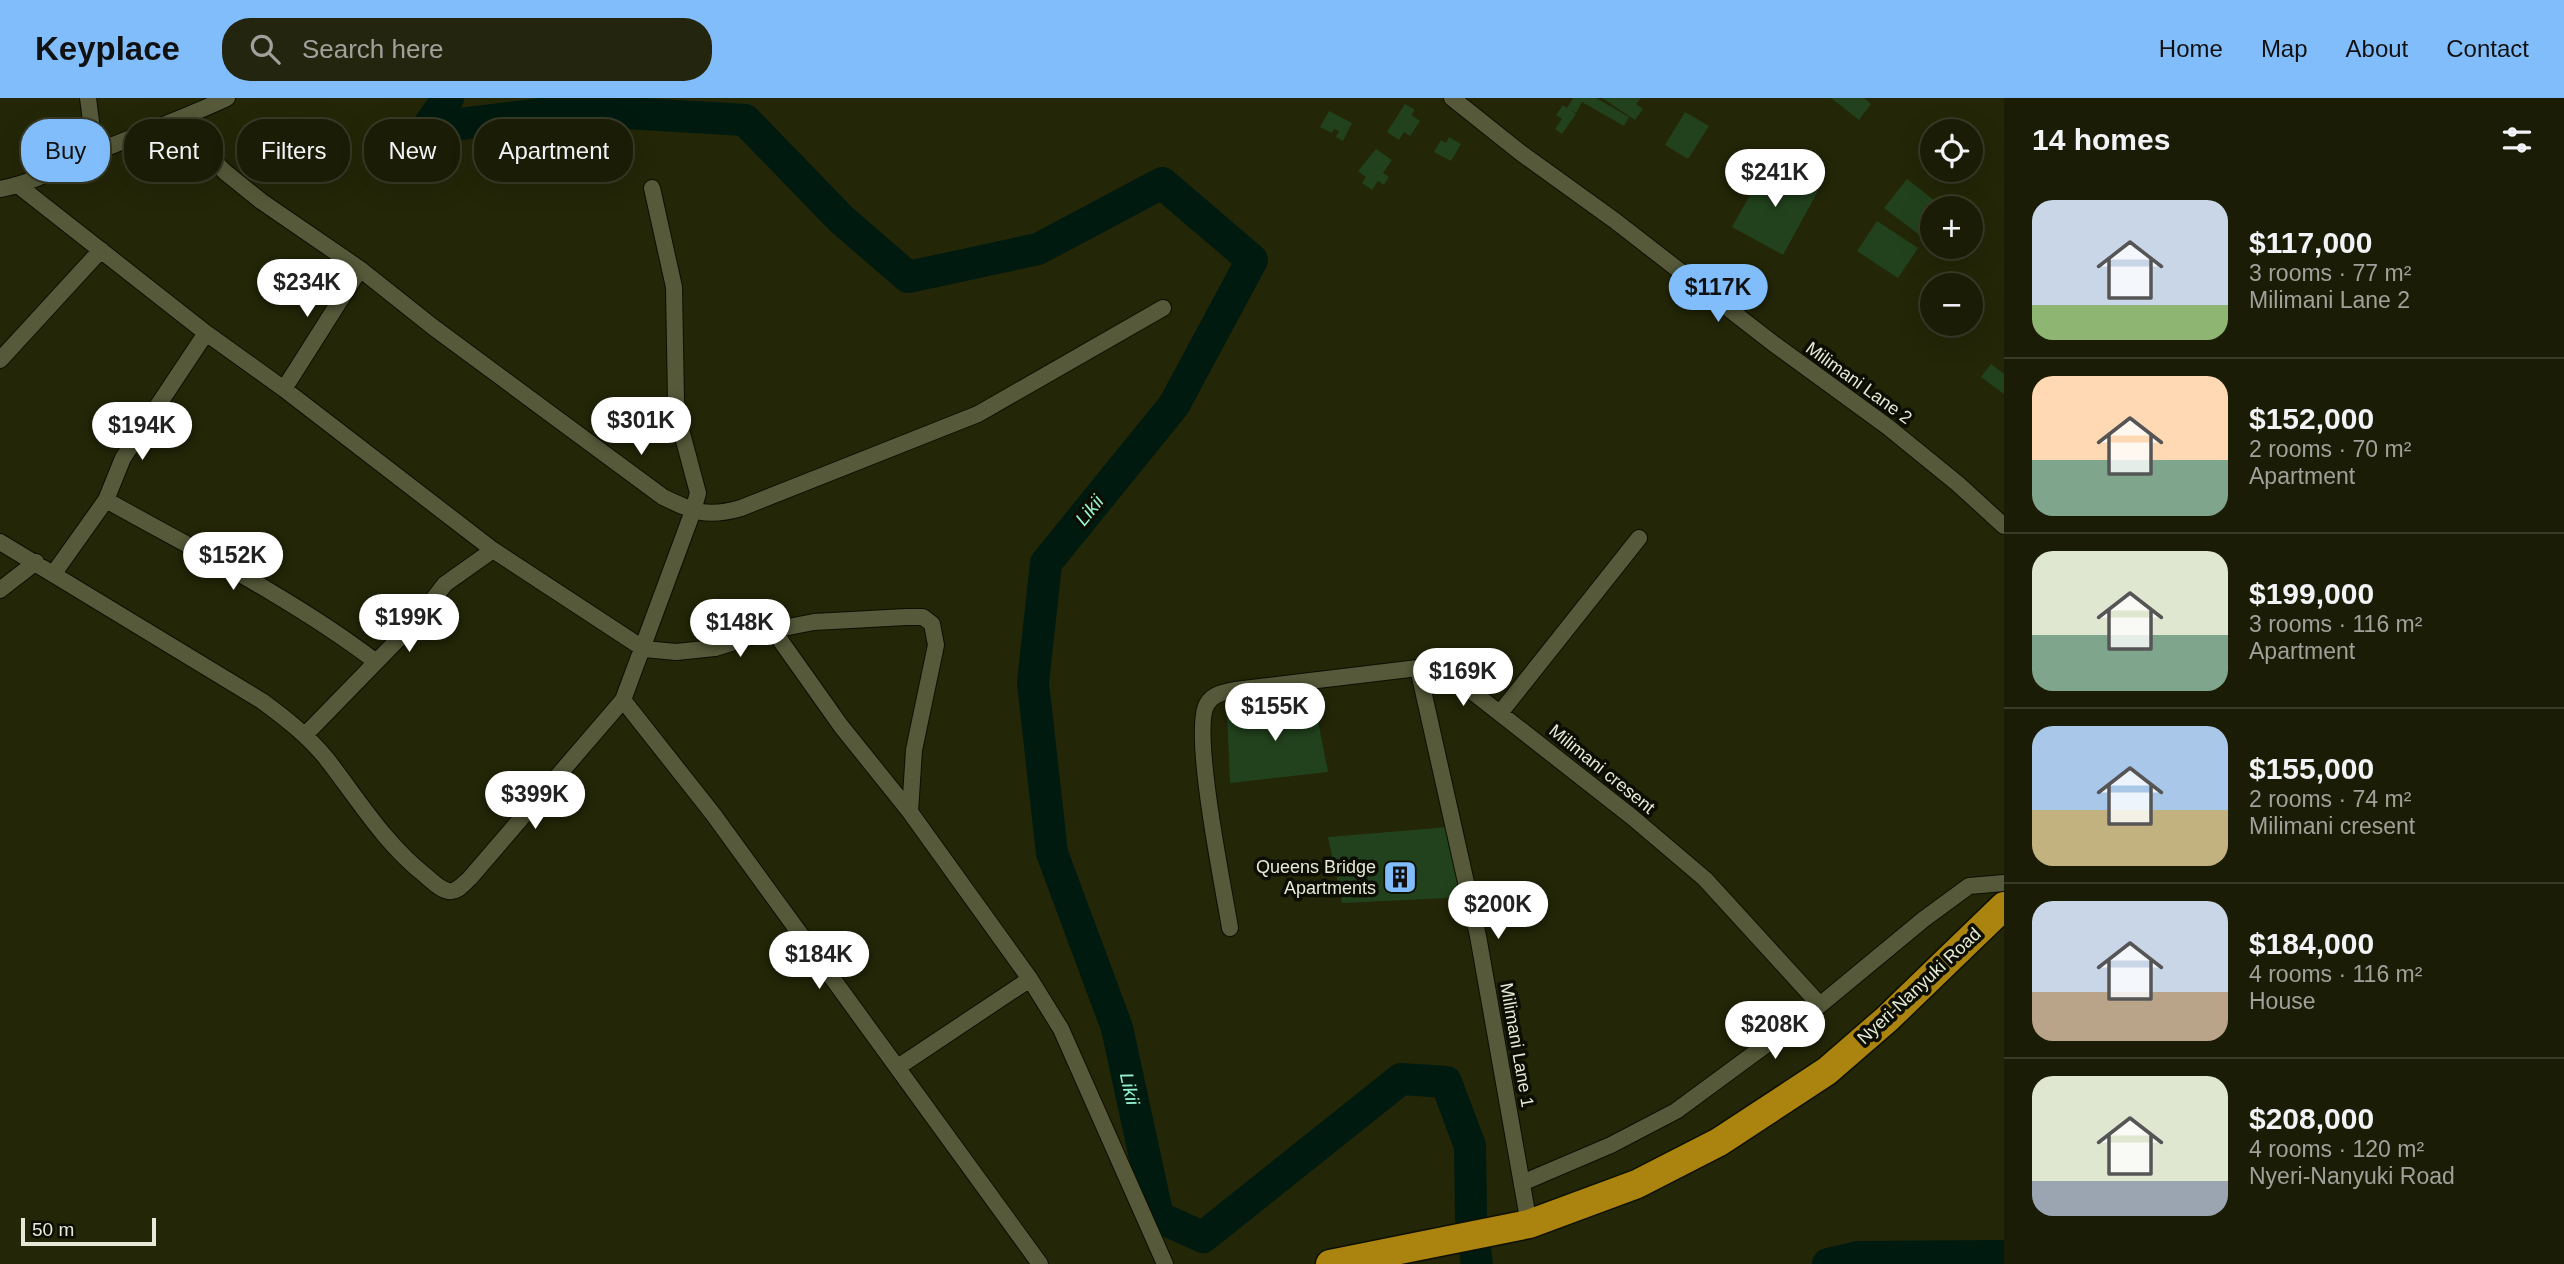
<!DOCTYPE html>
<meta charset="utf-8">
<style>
body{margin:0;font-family:Arial,sans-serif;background:#23250f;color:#f1f3f6;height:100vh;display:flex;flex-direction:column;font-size:26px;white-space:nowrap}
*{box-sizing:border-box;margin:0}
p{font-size:23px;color:#9fa19a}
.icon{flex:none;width:38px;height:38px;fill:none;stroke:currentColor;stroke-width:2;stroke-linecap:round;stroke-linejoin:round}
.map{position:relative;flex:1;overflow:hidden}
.drawer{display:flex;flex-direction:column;background:#1a1c05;width:560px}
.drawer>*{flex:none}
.top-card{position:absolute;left:21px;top:21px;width:665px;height:63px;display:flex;gap:14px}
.controls{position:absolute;left:1920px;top:21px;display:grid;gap:14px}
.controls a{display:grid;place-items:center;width:63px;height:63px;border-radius:50%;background:#1a1c05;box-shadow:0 7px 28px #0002,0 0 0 2px #383a27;font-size:35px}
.scale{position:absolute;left:21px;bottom:18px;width:135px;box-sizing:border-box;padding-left:7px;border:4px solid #e6e9d7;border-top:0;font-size:19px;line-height:24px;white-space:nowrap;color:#e6e9d7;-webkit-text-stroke:5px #0d0e03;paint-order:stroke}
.price{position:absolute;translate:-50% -60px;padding:0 16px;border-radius:24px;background:#fff;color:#222;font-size:23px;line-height:46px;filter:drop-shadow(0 2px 4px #0008)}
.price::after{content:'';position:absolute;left:50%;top:42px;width:21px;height:16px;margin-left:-10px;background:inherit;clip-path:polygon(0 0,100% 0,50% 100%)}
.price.selected{background:#80bdfa;color:#111}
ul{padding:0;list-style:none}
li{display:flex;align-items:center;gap:21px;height:175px;padding:0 28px}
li+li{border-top:2px solid #383a27}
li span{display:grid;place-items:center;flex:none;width:196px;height:140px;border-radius:21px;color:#555}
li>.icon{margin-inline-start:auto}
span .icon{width:84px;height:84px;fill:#fffc;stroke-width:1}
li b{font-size:30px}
h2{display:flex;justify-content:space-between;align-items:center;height:84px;padding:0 28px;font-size:30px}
.pill{padding:0 24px;border-radius:28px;background:#1a1c05;box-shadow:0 7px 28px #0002,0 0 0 2px #383a27;font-size:24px;line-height:63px}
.pill.selected{background:#80bdfa;color:#111}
header{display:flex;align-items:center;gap:42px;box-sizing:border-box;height:98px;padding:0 35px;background:#80bdfa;color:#111}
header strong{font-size:33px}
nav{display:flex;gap:38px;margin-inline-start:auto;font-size:24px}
.search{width:490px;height:63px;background:#23250f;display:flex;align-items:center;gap:18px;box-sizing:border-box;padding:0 24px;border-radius:28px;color:#9fa19a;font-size:26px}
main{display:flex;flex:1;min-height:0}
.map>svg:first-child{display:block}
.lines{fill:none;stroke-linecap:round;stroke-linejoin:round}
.river{stroke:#001a10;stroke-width:32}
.building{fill:#22421d}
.street-casing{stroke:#0d0f00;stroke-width:18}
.highway-casing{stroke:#0d0f00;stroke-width:31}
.street{stroke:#565a3a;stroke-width:16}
.highway{stroke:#aa840f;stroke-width:28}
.labels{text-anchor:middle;stroke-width:7;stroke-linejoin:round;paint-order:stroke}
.street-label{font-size:18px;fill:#e6e9d7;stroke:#0d0e03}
.poi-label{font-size:18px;fill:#e6e9d7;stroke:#0d0e03;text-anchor:end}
.water-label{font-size:19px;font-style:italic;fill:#97f4d2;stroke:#0d0e03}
</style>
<header>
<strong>Keyplace</strong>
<div class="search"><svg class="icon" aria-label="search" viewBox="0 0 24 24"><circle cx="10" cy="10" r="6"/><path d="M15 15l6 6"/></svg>Search here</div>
<nav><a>Home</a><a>Map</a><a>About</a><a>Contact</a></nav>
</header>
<main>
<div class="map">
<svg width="2004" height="1166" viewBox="0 0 2004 1166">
<rect width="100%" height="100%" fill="#232607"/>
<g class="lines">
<g class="river">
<path id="s1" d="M 448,0 L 427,30 L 575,12 L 745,22 L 841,121 L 908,179 L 1038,151 L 1162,85 L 1252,162 L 1174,307 L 1046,465 L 1033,585 L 1052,755 L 1117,930 L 1158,1119 L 1203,1139 L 1401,981 L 1446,984 L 1470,1048 L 1471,1121 L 1477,1166"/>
<path d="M 1828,1166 L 1858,1159 L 2004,1158"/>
</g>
</g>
<path class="building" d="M 1573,0 L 1596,0 L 1629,19 L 1624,28 L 1582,4 L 1576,15 L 1569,11 L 1576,16 L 1562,36 L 1555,31 L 1562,21 L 1556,17 L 1563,7 L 1567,10 Z
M 1602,0 L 1641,0 L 1636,6 L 1643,11 L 1635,22 Z
M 1831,0 L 1864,0 L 1871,6 L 1859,22 Z
M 1405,6 L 1415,12 L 1411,17 L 1420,23 L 1410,38 L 1404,34 L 1399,42 L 1387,34 Z
M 1329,13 L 1352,25 L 1343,43 L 1336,39 L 1339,33 L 1334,31 L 1332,35 L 1320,29 Z
M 1685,14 L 1709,28 L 1688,61 L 1665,47 Z
M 1449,39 L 1461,46 L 1451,63 L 1434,54 L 1441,42 L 1446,45 Z
M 1376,51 L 1392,62 L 1383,75 L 1389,79 L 1384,87 L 1378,83 L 1372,92 L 1362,85 L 1366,79 L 1358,73 Z
M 1768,65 L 1818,93 L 1783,157 L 1732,129 Z
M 1907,81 L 1944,110 L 1932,110 L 1932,125 L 1922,139 L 1884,110 Z
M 1877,123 L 1918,150 L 1898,180 L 1857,153 Z
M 1991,266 L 2004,276 L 2004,296 L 1981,279 Z
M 1314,603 L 1328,674 L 1230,685 L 1227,615 Z
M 1448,729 L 1470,799 L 1342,805 L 1328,739 Z"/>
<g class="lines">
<g class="street-casing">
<path id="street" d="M 88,0 L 95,54
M 1452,0 L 1521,55 L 1614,122 L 1774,246 L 1888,329 L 1958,386 L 2004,428
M 176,24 L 225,74 L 261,103 L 360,171 L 433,229 L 663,399 C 694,414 707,420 741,410 L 978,316 L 1163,210
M 19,88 L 206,235 L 284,291 L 493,452 L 644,551 L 676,554 L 715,550 L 773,532 L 814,524 L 906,519 L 923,519 L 932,526 L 936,547 L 914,652 L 910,714 L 1030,881 L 1061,931 L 1165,1166
M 0,91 C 34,85 64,67 96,54 C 140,36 184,20 227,0
M 0,262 L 101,152
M 284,291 L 360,171
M 106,402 C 197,453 292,500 375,563
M 0,444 L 262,603 C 285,620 307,637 326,660 C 358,701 384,745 426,778 C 432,783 439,791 448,793 C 457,795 463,786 470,780 L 623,602 L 693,413 L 698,395 L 679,324 L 676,303 L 674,189 L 652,90
M 54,475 L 106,402 L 123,360 L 206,235
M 0,492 L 36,464
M 773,532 L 841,628 L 910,714
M 1418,570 L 1478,838 L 1529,1126
M 623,602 L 713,716 L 1040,1166
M 1500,615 L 1639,440
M 305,637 L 418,521 L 445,486 L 493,452
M 1230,830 C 1224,792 1191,633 1207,606 C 1213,596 1224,594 1235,592 L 1418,570 L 1451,577 L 1632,719 L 1705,781 L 1820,907
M 898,969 L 1030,881
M 1522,1085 L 1611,1047 L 1676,1013 L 1820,907 L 1924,821 L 1969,788 L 2004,785"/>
</g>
<g class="highway-casing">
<path id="highway" d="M 1330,1166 L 1529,1126 L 1637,1086 L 1719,1044 L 1827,973 L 1887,921 L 2004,808"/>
</g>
<use href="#street" class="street"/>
<use href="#highway" class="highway"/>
</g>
<defs>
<g id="building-square" transform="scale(1.75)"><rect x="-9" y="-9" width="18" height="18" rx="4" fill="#80bdfa" stroke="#0d0e03"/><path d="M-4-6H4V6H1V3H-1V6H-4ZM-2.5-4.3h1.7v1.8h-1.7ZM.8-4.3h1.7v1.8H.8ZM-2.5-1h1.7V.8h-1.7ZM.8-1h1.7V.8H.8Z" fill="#111"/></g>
</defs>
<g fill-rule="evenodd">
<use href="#building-square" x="1400" y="779"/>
</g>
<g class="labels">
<g class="street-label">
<text transform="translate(1859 285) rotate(36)" y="6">Milimani Lane 2</text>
<text transform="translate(1602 671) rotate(39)" y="6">Milimani cresent</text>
<text transform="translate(1919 888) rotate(-43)" y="6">Nyeri-Nanyuki Road</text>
<text transform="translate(1517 947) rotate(80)" y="6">Milimani Lane 1</text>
</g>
<g class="poi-label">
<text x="1376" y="775">Queens Bridge<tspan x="1376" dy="21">Apartments</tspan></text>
</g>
<g class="water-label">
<text transform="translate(1089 412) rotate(-51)" y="7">Likii</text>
<text dy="7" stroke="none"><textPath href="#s1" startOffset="1883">Likii</textPath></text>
</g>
</g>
</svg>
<div class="controls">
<a><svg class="icon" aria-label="locate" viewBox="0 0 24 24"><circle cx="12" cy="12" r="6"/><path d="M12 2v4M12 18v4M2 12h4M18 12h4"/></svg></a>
<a>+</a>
<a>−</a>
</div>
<div class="scale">50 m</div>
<b class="price" style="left:1775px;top:111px">$241K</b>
<b class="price" style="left:307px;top:221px">$234K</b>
<b class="price selected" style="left:1718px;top:226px">$117K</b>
<b class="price" style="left:641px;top:359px">$301K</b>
<b class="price" style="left:142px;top:364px">$194K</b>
<b class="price" style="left:233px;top:494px">$152K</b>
<b class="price" style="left:409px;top:556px">$199K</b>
<b class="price" style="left:740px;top:561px">$148K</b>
<b class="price" style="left:1463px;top:610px">$169K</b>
<b class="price" style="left:1275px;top:645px">$155K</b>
<b class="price" style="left:535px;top:733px">$399K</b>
<b class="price" style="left:1498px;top:843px">$200K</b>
<b class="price" style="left:819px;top:893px">$184K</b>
<b class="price" style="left:1775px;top:963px">$208K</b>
<div class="top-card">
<a class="pill selected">Buy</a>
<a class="pill">Rent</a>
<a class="pill">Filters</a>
<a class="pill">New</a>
<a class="pill">Apartment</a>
</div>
</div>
<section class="drawer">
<h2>14 homes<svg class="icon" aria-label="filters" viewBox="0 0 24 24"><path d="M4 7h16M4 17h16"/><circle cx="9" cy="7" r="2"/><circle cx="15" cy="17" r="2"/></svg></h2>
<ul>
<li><span style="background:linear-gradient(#c9d6e8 75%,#8fb573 0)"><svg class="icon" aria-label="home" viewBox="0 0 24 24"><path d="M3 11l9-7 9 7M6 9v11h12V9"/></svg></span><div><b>$117,000</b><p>3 rooms · 77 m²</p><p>Milimani Lane 2</p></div></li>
<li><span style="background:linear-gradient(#ffd9b3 60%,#7fa58c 0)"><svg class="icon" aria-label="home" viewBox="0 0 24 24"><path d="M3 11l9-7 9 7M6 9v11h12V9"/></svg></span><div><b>$152,000</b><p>2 rooms · 70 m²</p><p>Apartment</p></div></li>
<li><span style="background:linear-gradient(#dfe7d0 60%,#7fa58c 0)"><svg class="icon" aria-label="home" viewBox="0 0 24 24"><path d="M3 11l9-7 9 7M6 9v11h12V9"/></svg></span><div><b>$199,000</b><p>3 rooms · 116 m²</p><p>Apartment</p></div></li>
<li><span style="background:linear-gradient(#a9c7e8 60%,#c2b280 0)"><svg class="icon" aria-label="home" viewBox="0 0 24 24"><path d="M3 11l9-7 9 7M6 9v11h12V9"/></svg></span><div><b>$155,000</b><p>2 rooms · 74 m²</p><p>Milimani cresent</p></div></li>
<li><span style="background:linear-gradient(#c9d6e8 65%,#b9a48a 0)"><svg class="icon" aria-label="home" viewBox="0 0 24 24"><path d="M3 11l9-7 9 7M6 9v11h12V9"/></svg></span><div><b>$184,000</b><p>4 rooms · 116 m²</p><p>House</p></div></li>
<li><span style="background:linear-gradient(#dfe7d0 75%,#9aa5b1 0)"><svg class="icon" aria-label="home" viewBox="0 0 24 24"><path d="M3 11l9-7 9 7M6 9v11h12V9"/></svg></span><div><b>$208,000</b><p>4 rooms · 120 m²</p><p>Nyeri-Nanyuki Road</p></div></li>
</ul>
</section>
</main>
